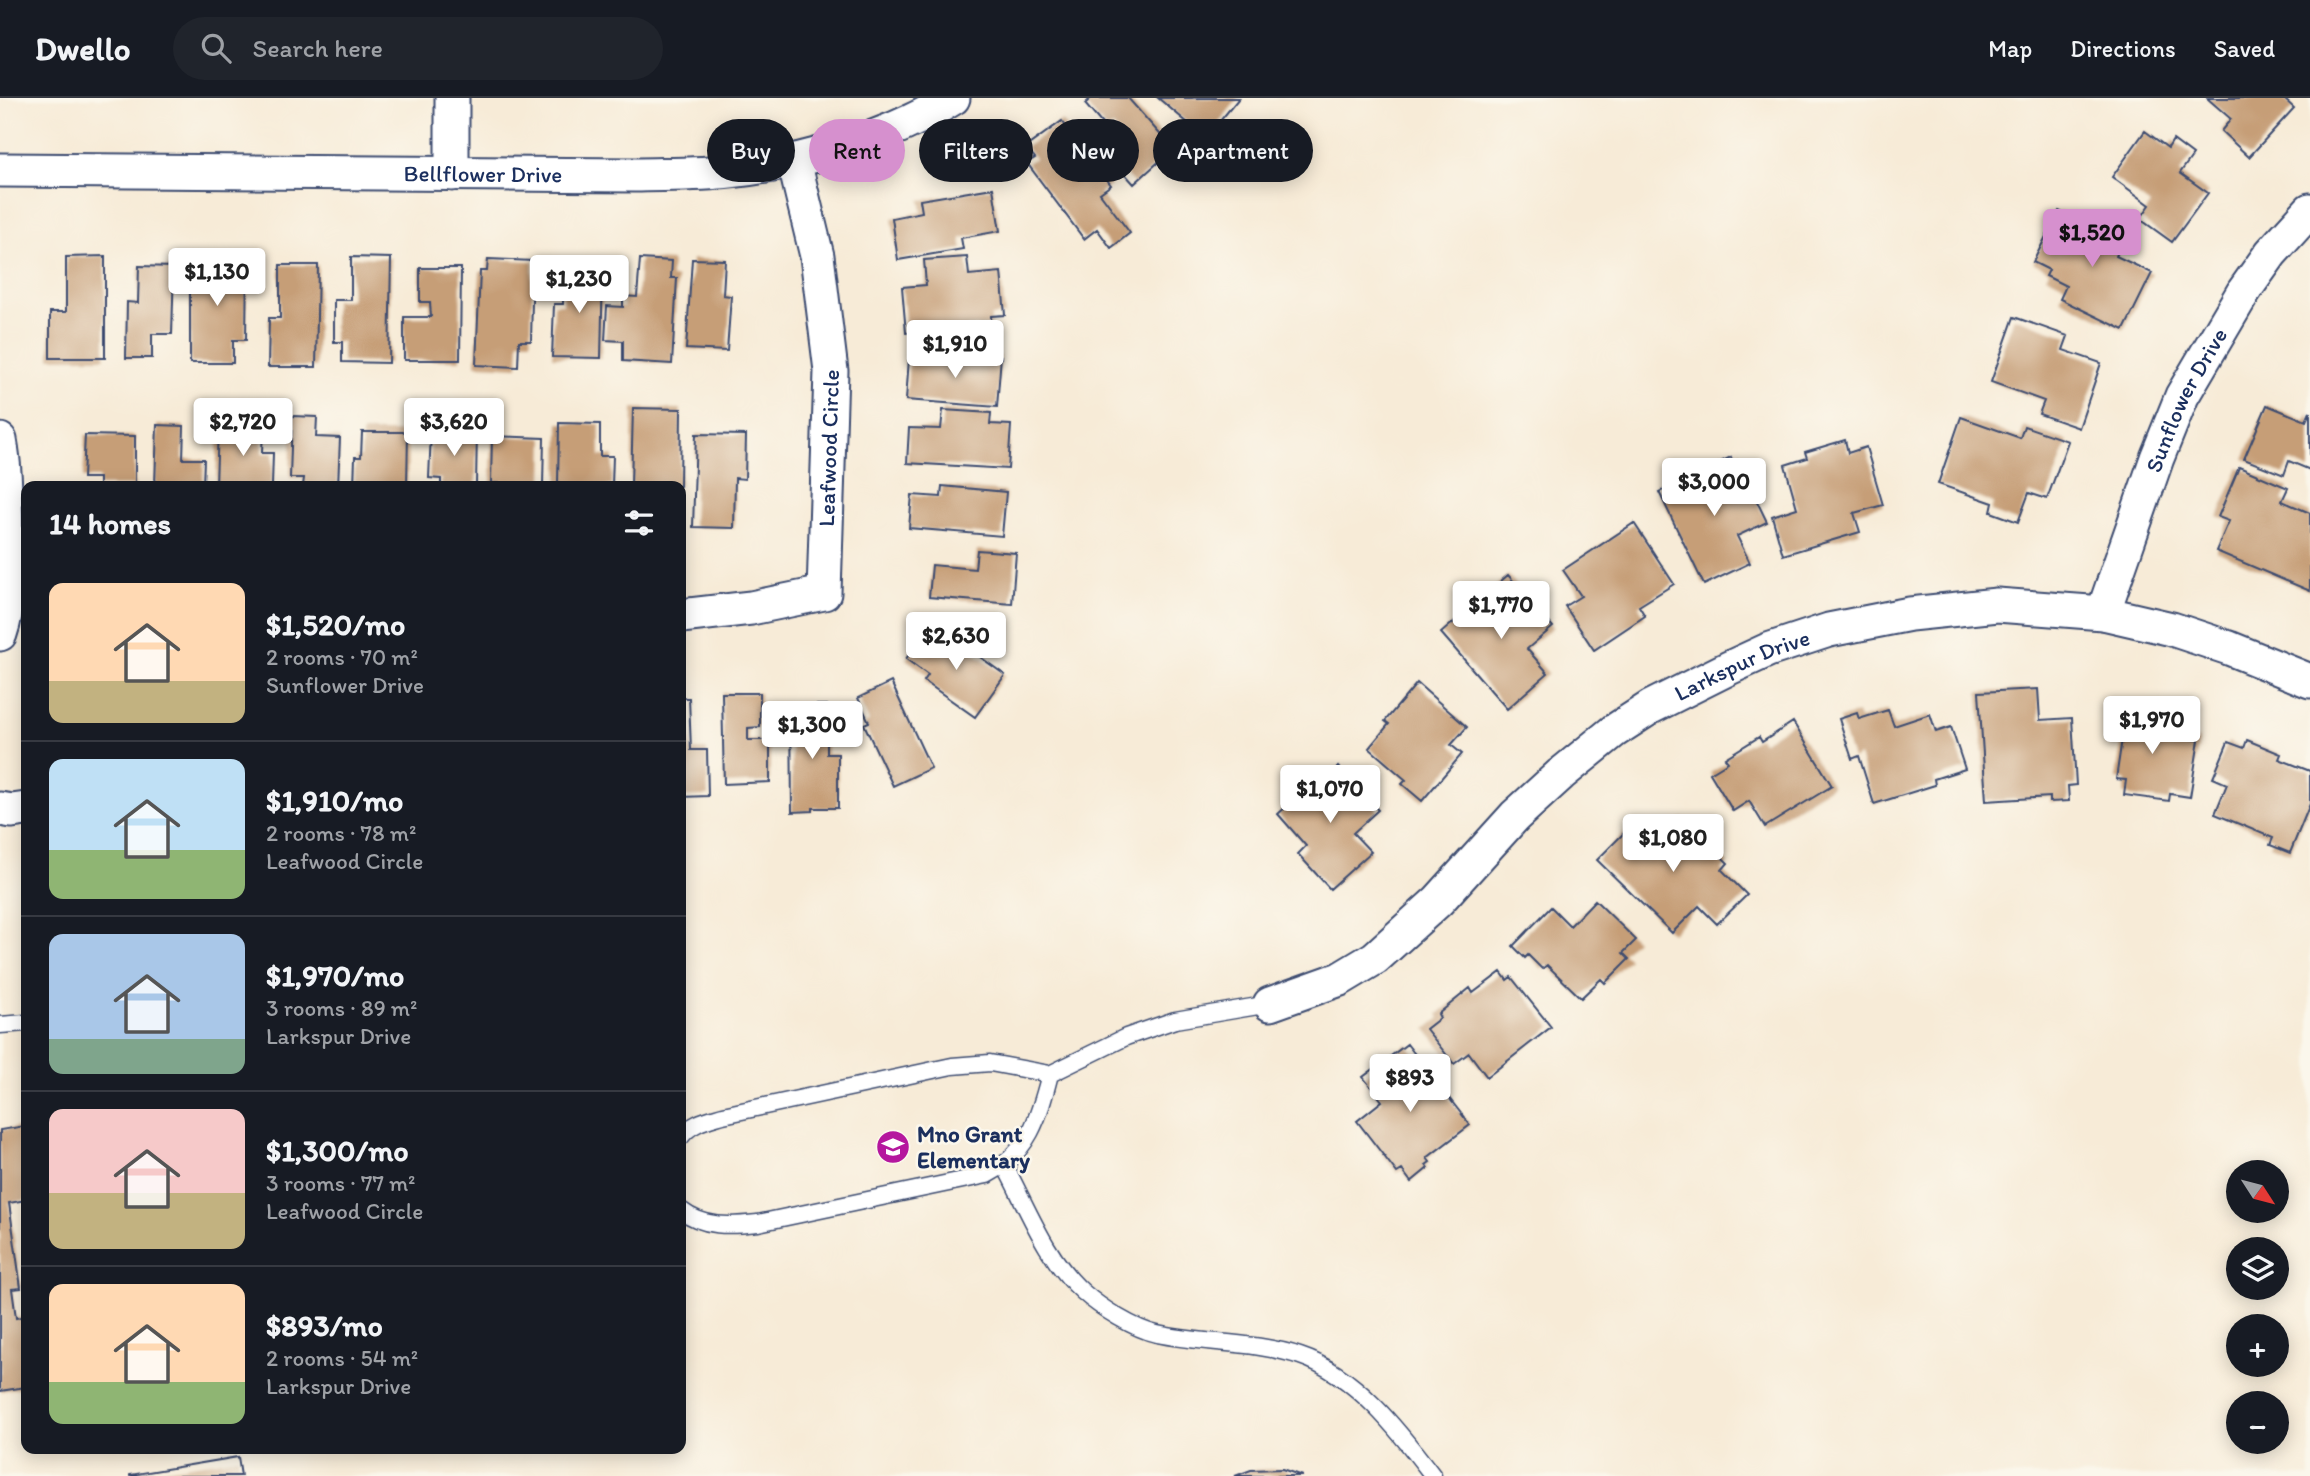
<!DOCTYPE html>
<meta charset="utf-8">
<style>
body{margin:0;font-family:Itim,sans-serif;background:#20242c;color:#f1f3f6;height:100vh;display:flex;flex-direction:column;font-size:26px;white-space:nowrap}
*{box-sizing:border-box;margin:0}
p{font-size:23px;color:#9ea1a6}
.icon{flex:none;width:38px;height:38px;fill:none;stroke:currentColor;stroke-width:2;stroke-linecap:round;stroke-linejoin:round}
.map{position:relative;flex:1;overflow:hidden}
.side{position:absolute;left:21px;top:383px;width:665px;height:973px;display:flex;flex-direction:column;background:#171b24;border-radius:14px;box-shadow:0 4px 18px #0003}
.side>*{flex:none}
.top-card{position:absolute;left:707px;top:21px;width:665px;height:63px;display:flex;gap:14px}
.needle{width:46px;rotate:126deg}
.buttons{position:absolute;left:2226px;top:1062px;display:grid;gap:14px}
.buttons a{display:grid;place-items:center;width:63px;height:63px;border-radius:50%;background:#171b24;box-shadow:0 4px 18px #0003;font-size:35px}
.price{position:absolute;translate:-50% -60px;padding:0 16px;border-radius:7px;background:#fff;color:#222;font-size:23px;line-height:46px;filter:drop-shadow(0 2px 4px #0008)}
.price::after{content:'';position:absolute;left:50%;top:42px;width:21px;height:16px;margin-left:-10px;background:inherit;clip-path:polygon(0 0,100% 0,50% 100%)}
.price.current{background:#d690ce;color:#111}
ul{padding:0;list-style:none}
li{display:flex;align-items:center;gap:21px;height:175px;padding:0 28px}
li+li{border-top:2px solid #363941}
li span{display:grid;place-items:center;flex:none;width:196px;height:140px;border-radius:14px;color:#555}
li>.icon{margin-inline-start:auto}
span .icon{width:84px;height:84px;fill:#fffc;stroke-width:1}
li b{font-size:30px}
h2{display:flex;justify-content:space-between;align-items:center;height:84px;padding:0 28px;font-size:30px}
.pill{padding:0 24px;border-radius:32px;background:#171b24;box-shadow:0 4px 18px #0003;font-size:24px;line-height:63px}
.pill.current{background:#d690ce;color:#111}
header{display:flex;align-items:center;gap:42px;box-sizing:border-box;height:98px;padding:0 35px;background:#171b24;border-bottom:2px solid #363941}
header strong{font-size:33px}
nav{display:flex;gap:38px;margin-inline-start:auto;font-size:24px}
.search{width:490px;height:63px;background:#20242c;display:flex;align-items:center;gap:18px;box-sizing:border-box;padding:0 24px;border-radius:38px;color:#9ea1a6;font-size:26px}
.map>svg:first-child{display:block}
.building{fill:#c69e77}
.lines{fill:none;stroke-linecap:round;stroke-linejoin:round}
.lane-casing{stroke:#3c4b70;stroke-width:19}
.street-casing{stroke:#3c4b70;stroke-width:37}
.lane{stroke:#fff;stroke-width:16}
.street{stroke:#fff;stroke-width:33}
.labels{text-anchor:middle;stroke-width:5;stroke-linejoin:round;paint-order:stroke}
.street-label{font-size:23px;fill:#1b2f5e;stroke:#fbf7ec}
.poi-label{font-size:23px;font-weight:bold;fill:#1b2f5e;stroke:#fbf7ec;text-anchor:start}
</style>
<header>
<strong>Dwello</strong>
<div class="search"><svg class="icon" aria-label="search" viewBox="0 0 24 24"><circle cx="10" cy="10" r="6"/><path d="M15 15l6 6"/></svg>Search here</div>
<nav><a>Map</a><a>Directions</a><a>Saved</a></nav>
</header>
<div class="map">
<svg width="2310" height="1378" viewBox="0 0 2310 1378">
<rect width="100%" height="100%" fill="#fbf7ec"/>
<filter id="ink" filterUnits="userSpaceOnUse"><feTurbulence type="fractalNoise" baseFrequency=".0143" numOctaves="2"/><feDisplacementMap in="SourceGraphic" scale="14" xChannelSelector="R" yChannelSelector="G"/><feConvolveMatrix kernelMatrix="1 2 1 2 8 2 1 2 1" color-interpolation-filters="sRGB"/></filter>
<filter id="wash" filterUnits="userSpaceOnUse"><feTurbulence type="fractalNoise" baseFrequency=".00686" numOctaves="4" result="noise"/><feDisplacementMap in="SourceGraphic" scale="28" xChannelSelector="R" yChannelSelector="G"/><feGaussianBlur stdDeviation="1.57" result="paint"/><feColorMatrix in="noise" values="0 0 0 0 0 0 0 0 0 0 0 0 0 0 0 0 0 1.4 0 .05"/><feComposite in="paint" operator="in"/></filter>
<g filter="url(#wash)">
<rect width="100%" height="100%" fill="#f7ebd7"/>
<g id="blocks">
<path class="building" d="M 1091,0 L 1128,0 L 1173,51 L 1134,86 L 1107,56 L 1125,41 L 1113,28 L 1107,32 L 1085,6 Z
M 1158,0 L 1239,0 L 1206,40 Z
M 2207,0 L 2283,0 L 2294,10 L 2249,59 L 2221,33 L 2231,21 Z
M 1062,23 L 1111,87 L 1100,95 L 1130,135 L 1111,150 L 1097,131 L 1084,141 L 1027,65 L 1035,60 L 1026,49 Z
M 2145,33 L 2168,50 L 2173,42 L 2193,57 L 2180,75 L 2208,95 L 2172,144 L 2140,121 L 2150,107 L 2112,79 Z
M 993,90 L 1000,133 L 961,140 L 963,151 L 898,162 L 892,120 L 922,114 L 920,102 Z
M 2059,113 L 2075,121 L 2078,116 L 2125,139 L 2116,158 L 2152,175 L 2124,232 L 2060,201 L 2066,188 L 2046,178 L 2049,172 L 2033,164 Z
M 105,158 L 105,260 L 50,260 L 50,214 L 66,214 L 66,159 Z
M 202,158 L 247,158 L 246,242 L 233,242 L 233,265 L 190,265 L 190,166 L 202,165 Z
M 351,159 L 391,160 L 389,265 L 342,264 L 342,244 L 334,244 L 334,202 L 351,202 Z
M 967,159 L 969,177 L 1001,174 L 1005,217 L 991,218 L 991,227 L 906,235 L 902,189 L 926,187 L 924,162 Z
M 488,161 L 533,163 L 531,243 L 519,243 L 518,269 L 476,267 L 480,173 L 487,173 Z
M 640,161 L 672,163 L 671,180 L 677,180 L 672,266 L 623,263 L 623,243 L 605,242 L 607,208 L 623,209 L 623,198 L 637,199 Z
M 692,161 L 725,162 L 723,197 L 731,198 L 727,253 L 686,251 Z
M 280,167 L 318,167 L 316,269 L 268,269 L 269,220 L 280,220 Z
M 139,168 L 174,169 L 172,236 L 152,236 L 152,260 L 126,260 L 127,204 L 138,205 Z
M 564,169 L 603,170 L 601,260 L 552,259 L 554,206 L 563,206 Z
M 420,170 L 461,170 L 460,262 L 404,262 L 404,219 L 431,219 L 430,204 L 420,204 Z
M 2014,219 L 2068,238 L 2063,252 L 2101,265 L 2079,330 L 2039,316 L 2044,303 L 1991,284 Z
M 946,254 L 1001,258 L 997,309 L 906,302 L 909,260 L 945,262 Z
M 2267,307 L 2306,323 L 2310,314 L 2310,372 L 2289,363 L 2284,377 L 2244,361 Z
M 633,310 L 681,311 L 680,388 L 631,388 Z
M 943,312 L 991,315 L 990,326 L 1011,327 L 1008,371 L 907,365 L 909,330 L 941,331 Z
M 292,318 L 317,319 L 316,339 L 340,340 L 338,388 L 303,388 L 304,380 L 290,380 Z
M 1961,319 L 2020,340 L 2024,328 L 2068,343 L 2047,401 L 2029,395 L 2018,424 L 1991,414 L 1993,405 L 1938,386 Z
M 559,325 L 600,326 L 600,358 L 613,358 L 612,388 L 558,388 Z
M 157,327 L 184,328 L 183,361 L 204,361 L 203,388 L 155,388 Z
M 218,328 L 263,329 L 262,355 L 273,355 L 272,388 L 216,388 Z
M 456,331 L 477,331 L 476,388 L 441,388 L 441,381 L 429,380 L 431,334 L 456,335 Z
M 362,334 L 408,334 L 407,388 L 354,388 L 355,359 L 361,359 Z
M 696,336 L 746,337 L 745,381 L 735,380 L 734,430 L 693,429 Z
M 85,337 L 135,338 L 135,388 L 99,388 L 99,380 L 83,380 Z
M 492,338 L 544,340 L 543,388 L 508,388 L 508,386 L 491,385 Z
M 1845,342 L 1848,355 L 1866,349 L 1883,407 L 1854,415 L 1860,434 L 1783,457 L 1772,418 L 1797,410 L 1785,367 L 1807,360 L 1805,354 Z
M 1731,359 L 1733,365 L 1737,362 L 1767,424 L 1737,438 L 1750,465 L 1704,487 L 1659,394 Z
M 2239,369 L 2288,390 L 2282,403 L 2310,415 L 2310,493 L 2216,453 L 2229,423 L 2218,419 Z
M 942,388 L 1006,394 L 1002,438 L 909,430 L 912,397 L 941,399 Z
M 1634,425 L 1674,486 L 1639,508 L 1645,518 L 1594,552 L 1565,508 L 1581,498 L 1563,472 Z
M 977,452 L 1016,455 L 1012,506 L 929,499 L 932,467 L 975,471 Z
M 1508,477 L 1553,529 L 1527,551 L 1548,575 L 1507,611 L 1441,535 Z
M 927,530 L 958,552 L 962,546 L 1005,577 L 975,619 L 924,583 L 928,577 L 906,561 Z
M 891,584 L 931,670 L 893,688 L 864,626 L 869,624 L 858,600 Z
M 1417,585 L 1467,629 L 1451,647 L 1462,656 L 1422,703 L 1402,686 L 1406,682 L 1369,650 L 1389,626 L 1385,623 Z
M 2038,591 L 2040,622 L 2072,620 L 2076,687 L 2068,688 L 2069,703 L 2050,704 L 2050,699 L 1986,703 L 1979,594 Z
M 722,595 L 760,595 L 760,629 L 748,630 L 748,642 L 770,642 L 770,684 L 724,686 Z
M 681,600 L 689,600 L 691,652 L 707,652 L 708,698 L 681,699 Z
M 2116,604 L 2143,608 L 2141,620 L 2166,624 L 2165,638 L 2199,642 L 2190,699 L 2170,696 L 2169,703 L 2124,697 L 2126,682 L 2116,681 L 2122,641 L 2111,639 Z
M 791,607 L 827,607 L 827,656 L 838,656 L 838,710 L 813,710 L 813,713 L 792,714 Z
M 1888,612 L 1894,628 L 1930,616 L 1936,634 L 1951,629 L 1965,671 L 1934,681 L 1935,687 L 1874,706 L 1859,658 L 1852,661 L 1839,621 L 1857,615 L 1859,621 Z
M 1793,624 L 1832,688 L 1765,729 L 1749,703 L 1733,713 L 1710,675 L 1728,664 L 1725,660 L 1759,639 L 1762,644 Z
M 2247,642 L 2281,656 L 2279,661 L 2310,673 L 2310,706 L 2290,755 L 2270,747 L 2273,740 L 2215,716 L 2227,686 L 2213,680 L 2228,644 L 2244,650 Z
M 1338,669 L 1378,712 L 1353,735 L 1371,754 L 1330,791 L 1298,756 L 1306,748 L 1278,716 L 1297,699 L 1294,695 L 1319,673 L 1325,681 Z
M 1682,720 L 1728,765 L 1722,772 L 1747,797 L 1717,826 L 1699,808 L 1672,835 L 1597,762 L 1635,724 L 1656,745 Z
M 1595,802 L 1636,842 L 1623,855 L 1629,861 L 1605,885 L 1601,881 L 1581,900 L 1547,867 L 1542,871 L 1528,857 L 1525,860 L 1513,848 L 1551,809 L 1570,828 Z
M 1501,874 L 1507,882 L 1511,879 L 1551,929 L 1487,979 L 1469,955 L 1454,966 L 1426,931 L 1440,920 L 1438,916 L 1470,890 L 1473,895 Z
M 1407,946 L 1470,1027 L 1427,1060 L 1430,1064 L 1426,1067 L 1428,1070 L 1411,1084 L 1402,1072 L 1397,1075 L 1357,1023 L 1382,1003 L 1363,979 Z
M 26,1028 L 26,1102 L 9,1105 L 21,1190 L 12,1191 L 16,1220 L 26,1218 L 26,1289 L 0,1293 L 0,1032 Z
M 238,1359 L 241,1378 L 130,1378 L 130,1377 Z
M 1282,1371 L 1302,1378 L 1235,1378 L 1251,1372 Z"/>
</g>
</g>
<g filter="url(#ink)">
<use href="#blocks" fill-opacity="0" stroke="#3c4b70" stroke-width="2"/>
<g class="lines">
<g class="lane-casing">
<path id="lane" d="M 0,927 L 26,925
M 681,1039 C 691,1025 707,1022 723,1017 L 952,968 L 990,965 L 1050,976 L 1126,939 L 1175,922 L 1270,906
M 1005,1068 C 1028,1111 1046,1161 1083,1194 C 1101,1210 1134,1231 1157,1236 C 1204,1246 1254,1243 1300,1258 C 1355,1276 1399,1333 1433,1378
M 681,1112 C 704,1130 730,1128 758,1125 L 987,1077 C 1029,1055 1039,1019 1050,976"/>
</g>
<g class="street-casing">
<g id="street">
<path d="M 452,0 L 452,76"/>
<path id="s1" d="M 0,72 L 635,77 C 667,76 699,77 731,73 C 804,65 890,40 953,0"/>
<path d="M 0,342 C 6,374 5,406 6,440 C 8,473 11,504 0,536"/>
<path id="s2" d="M 2103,515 L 2157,360 L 2182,298 L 2244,193 L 2271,155 L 2310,112"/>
<path id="s3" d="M 681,518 L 751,510 L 824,495 L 831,273 L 817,158 L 794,63"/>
<path d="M 0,711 L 12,713 L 26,711"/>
<path id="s4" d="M 1270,906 L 1340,881 L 1375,860 L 1438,803 L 1515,718 L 1561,676 L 1614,633 L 1651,609 L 1729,570 L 1768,552 L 1829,532 L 1910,516 L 1997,507 L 2103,515 L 2172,531 L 2229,550 L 2310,583"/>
</g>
</g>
<use href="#lane" class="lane"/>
<use href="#street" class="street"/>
</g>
</g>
<defs>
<g id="school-disc" transform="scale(1.75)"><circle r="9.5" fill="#b5179e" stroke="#fbf7ec"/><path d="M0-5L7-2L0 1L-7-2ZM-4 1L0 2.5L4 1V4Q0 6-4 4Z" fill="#fff"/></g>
</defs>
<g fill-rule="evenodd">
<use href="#school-disc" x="893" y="1049"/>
</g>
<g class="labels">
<g class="street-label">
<text dy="8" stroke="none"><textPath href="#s1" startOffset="483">Bellflower Drive</textPath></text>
<text dy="8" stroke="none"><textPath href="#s2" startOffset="229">Sunflower Drive</textPath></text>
<text dy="8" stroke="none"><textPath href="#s3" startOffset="290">Leafwood Circle</textPath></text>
<text dy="8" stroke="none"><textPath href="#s4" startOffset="590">Larkspur Drive</textPath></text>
</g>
<g class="poi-label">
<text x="917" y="1044">Mno Grant<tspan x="917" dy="26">Elementary</tspan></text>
</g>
</g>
</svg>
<div class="buttons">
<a><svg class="needle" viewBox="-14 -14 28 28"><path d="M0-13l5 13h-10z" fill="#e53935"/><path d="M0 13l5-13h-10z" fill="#9ea1a6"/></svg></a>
<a><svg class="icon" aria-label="layers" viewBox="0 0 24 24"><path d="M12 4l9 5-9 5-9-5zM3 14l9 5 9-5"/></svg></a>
<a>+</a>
<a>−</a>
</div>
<b class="price current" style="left:2092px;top:171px">$1,520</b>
<b class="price" style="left:217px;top:210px">$1,130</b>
<b class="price" style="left:579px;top:217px">$1,230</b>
<b class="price" style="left:955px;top:282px">$1,910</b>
<b class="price" style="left:243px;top:360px">$2,720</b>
<b class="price" style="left:454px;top:360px">$3,620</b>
<b class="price" style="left:1714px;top:420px">$3,000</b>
<b class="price" style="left:1501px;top:543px">$1,770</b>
<b class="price" style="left:956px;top:574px">$2,630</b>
<b class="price" style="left:2152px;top:658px">$1,970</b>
<b class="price" style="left:812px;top:663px">$1,300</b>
<b class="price" style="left:1330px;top:727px">$1,070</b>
<b class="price" style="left:1673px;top:776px">$1,080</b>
<b class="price" style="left:1410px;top:1016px">$893</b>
<div class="top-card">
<a class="pill">Buy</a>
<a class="pill current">Rent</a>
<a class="pill">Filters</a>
<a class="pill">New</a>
<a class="pill">Apartment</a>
</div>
<section class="side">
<h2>14 homes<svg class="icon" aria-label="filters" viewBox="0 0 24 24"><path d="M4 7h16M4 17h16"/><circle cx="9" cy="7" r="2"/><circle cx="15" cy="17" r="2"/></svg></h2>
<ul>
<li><span style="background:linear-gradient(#ffd9b3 70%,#c2b280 0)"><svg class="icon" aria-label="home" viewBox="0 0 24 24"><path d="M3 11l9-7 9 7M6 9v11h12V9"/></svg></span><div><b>$1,520/mo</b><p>2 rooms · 70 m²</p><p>Sunflower Drive</p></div></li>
<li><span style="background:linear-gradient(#bfe0f5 65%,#8fb573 0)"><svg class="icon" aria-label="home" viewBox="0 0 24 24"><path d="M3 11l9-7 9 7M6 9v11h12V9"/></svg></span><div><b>$1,910/mo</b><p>2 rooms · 78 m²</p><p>Leafwood Circle</p></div></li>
<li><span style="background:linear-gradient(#a9c7e8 75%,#7fa58c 0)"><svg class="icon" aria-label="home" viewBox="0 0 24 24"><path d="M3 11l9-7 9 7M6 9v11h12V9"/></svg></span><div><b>$1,970/mo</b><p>3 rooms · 89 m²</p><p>Larkspur Drive</p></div></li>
<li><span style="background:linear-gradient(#f6c9c9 60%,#c2b280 0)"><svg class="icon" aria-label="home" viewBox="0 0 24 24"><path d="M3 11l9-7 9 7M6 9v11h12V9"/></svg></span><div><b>$1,300/mo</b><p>3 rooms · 77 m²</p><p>Leafwood Circle</p></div></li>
<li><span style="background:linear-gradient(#ffd9b3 70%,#8fb573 0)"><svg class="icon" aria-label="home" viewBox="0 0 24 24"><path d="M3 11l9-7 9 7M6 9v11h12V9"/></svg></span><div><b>$893/mo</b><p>2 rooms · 54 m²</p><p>Larkspur Drive</p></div></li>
</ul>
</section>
</div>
